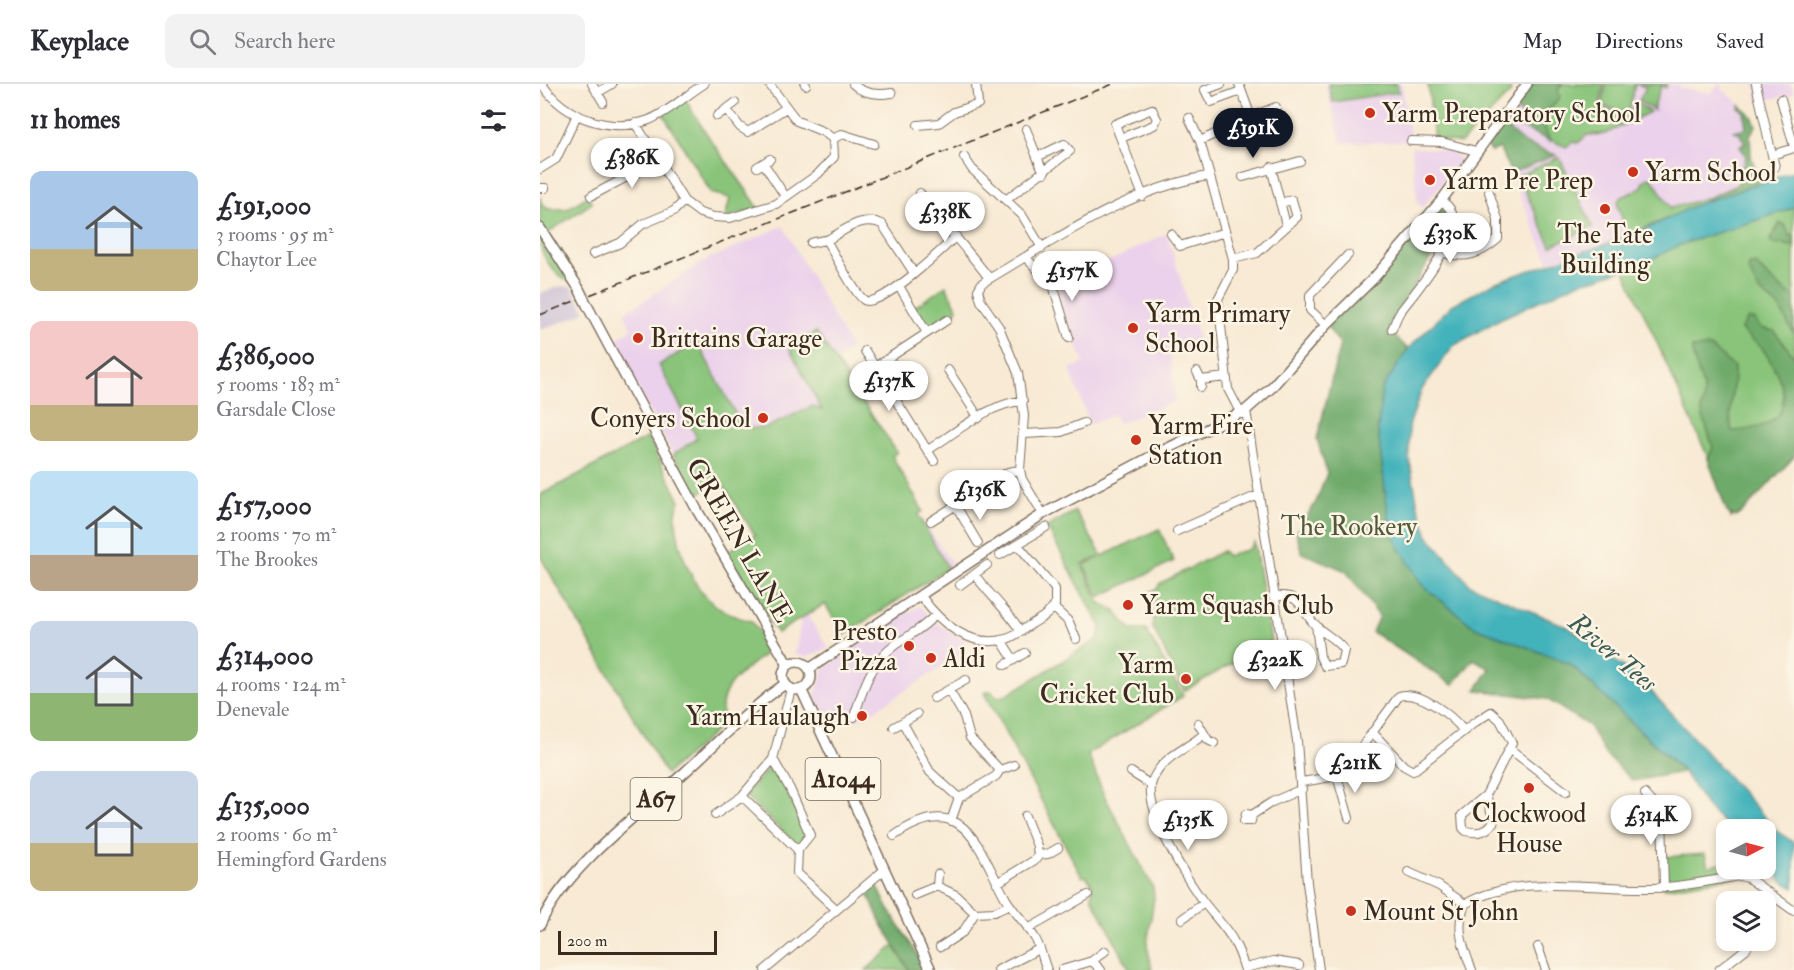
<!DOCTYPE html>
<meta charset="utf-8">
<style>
body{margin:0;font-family:"IM FELL Double Pica",serif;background:#f2f2f3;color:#2b2b33;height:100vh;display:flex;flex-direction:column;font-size:22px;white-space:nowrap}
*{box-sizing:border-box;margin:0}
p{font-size:20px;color:#7c7c81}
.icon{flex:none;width:33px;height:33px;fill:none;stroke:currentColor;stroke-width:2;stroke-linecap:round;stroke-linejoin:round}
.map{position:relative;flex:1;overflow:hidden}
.side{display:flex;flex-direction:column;background:#fff;width:540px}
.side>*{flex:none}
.needle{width:39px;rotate:84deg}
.buttons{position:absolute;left:1176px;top:735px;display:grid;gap:12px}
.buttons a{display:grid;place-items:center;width:60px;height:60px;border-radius:12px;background:#fff;box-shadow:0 3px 9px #0003;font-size:30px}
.scale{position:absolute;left:18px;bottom:15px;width:159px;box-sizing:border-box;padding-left:6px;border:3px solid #3b2a1e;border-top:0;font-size:16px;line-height:21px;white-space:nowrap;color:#3b2a1e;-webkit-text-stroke:4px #fcf5e5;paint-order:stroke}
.price{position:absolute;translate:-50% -51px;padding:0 14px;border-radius:21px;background:#fff;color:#222;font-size:20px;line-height:39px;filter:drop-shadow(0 2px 3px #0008)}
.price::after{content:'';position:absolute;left:50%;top:36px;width:18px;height:14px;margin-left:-9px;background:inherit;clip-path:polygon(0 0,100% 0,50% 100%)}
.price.selected{background:#111827;color:#fff}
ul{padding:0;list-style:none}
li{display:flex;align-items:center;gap:18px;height:150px;padding:0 30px}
li span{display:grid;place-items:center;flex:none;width:168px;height:120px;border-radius:12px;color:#555}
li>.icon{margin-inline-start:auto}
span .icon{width:72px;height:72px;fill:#fffc;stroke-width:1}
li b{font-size:26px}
h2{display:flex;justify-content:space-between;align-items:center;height:72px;padding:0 30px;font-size:26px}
header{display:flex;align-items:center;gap:36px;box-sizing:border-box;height:84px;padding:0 30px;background:#fff;border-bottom:2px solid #e1e1e2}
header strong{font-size:28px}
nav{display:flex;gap:33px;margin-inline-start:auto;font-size:21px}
.search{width:420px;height:54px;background:#f2f2f3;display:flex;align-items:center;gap:15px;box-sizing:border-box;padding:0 21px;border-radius:12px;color:#7c7c81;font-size:22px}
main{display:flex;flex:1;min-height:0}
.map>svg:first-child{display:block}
.built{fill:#ebd1eb}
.industrial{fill:#cbbfd5}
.green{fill:#89c47a;stroke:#62774c;stroke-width:1.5}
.forest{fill:#6eaa6a;stroke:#546a44;stroke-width:1.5}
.water{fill:#42b2bb;stroke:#3e6e6c;stroke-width:1.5}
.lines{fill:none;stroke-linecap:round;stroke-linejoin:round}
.minor-casing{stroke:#7d6d5e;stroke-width:10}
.major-casing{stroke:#7d6d5e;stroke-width:12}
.minor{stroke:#fff;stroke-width:8}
.major{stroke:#fff;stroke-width:9}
.rail{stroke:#3b2a1e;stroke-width:1.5;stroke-dasharray:9 4.5;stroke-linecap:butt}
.major-bridge-casing{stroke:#7d6d5e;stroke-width:12;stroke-linecap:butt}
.major-bridge{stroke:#fff;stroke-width:9}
.poi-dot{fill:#c8321e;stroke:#fcf5e5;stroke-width:2}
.labels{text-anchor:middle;stroke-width:5;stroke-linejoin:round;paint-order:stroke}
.shield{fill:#fcf5e5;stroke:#75675a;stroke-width:1.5}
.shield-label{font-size:24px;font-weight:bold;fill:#3b2a1e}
.poi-label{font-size:26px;fill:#3b2a1e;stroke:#fcf5e5;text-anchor:start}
.park-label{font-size:26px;fill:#52583a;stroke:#fcf5e5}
.street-label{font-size:26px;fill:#3b2a1e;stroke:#fcf5e5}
.water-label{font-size:27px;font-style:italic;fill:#3d5a55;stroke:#fcf5e5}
</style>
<header>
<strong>Keyplace</strong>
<div class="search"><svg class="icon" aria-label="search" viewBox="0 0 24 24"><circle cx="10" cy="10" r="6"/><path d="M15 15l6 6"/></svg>Search here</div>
<nav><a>Map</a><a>Directions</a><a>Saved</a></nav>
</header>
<main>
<section class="side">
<h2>11 homes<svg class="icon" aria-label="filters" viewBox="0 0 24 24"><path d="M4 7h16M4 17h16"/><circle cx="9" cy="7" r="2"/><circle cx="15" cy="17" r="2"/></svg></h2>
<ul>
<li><span style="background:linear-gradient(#a9c7e8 65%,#c2b280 0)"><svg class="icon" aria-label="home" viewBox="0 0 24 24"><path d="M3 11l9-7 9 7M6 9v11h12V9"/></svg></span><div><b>£191,000</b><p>3 rooms · 95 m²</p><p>Chaytor Lee</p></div></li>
<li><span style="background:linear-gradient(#f6c9c9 70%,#c2b280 0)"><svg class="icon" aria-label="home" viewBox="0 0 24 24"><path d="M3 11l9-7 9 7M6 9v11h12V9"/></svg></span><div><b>£386,000</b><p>5 rooms · 183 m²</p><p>Garsdale Close</p></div></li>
<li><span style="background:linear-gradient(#bfe0f5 70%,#b9a48a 0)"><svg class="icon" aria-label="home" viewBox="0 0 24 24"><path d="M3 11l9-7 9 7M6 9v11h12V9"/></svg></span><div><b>£157,000</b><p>2 rooms · 70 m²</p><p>The Brookes</p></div></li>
<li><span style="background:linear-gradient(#c9d6e8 60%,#8fb573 0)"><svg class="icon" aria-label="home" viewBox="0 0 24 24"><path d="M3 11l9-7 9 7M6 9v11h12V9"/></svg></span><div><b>£314,000</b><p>4 rooms · 124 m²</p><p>Denevale</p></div></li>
<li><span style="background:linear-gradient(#c9d6e8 60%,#c2b280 0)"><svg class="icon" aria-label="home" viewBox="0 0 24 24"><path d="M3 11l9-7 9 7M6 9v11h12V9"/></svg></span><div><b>£135,000</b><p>2 rooms · 60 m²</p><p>Hemingford Gardens</p></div></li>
</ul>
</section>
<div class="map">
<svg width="1254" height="886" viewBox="0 0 1254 886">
<rect width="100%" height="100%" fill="#fcf5e5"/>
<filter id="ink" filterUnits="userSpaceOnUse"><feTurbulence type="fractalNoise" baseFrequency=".0167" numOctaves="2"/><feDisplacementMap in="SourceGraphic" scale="12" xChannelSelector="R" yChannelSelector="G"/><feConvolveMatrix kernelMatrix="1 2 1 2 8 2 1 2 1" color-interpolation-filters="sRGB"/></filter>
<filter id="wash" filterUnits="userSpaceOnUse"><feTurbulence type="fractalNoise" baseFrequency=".008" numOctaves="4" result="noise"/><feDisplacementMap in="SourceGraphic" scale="24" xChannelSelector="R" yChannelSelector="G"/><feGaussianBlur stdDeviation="1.35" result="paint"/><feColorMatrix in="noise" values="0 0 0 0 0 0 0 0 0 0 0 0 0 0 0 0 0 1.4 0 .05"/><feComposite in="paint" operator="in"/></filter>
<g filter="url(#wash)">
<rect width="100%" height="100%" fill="#f8ead4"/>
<path class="built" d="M 785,0 L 862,0 L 871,57 L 802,59 Z
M 992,0 L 1140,0 L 1140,4 L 1172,9 L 1178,0 L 1183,0 L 1181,4 L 1208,27 L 1216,42 L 1210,51 L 1211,71 L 1219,99 L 1169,117 L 1098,149 L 1009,178 L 959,64 L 951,68 L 946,59 Z
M 1215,0 L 1251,0 L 1254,10 L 1218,18 Z
M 871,63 L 908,66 L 921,75 L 882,124 L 877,116 Z
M 243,142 L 311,264 L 294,278 L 357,368 L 352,372 L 383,427 L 378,430 L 414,481 L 304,551 L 284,520 L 267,531 L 289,564 L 266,573 L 255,570 L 261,535 L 237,549 L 215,451 L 180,396 L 155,412 L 73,258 L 92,245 L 84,229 L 168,175 Z
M 627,149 L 661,263 L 630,268 L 635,317 L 578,340 L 573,331 L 550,341 L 530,285 L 544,279 L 523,226 L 518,203 Z
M 380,522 L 398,540 L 425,556 L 422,570 L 323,634 L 319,633 L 317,637 L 310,633 L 289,643 L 275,611 L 284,585 L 331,549 Z"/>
<path class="industrial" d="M 21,202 L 31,203 L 45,226 L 40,231 L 0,246 L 0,209 Z"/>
<path class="green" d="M 788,0 L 857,0 L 859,8 L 793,18 Z
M 888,0 L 969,0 L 971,8 L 921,59 L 894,55 Z
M 992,0 L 1064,0 L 1059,24 L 1090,30 L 1097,19 L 1110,28 L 1065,50 L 1047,51 L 1038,59 L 1033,58 L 1026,63 L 979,42 L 983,41 L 982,30 L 978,26 L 967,35 Z
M 1066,0 L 1127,0 L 1126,4 L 1121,2 L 1113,25 L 1115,27 L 1099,17 L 1106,3 L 1095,0 L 1089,28 L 1062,22 Z
M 145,14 C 165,53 195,87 219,125 L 185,134 L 190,114 L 171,109 L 122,28 Z
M 1019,73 L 1053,143 L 1011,162 L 978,92 Z
M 1111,93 L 1131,124 L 1168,114 L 1169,117 L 1088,151 L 1077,120 L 1080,114 L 1101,104 L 1105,96 Z
M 0,112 L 1,119 L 8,125 L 27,125 L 48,112 L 52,119 L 8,149 L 39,199 C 20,200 3,177 0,159 C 0,144 0,127 0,112 Z
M 1254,124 L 1254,365 L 1191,434 L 1166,369 L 1084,185 L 1139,161 Z
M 406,202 L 418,225 L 387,249 L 373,224 Z
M 276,248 L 357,368 L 352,372 L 383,427 L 378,431 L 408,484 L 304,551 L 285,520 L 237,549 L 185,469 L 215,451 L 180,396 L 155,412 L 133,371 L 157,354 L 119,281 L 157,258 L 203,344 L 226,344 L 272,322 L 282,326 L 249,264 Z
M 108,353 L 140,417 C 133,429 136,443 139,457 C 149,498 168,528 211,537 L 231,565 C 208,585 171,603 185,639 L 126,690 L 0,472 L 0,411 Z
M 535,427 L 562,472 L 619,445 L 634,477 L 559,513 L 544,481 L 560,473 L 542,480 L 559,518 L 574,526 L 591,546 L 606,546 L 643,612 L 548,670 L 563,709 L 613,804 L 614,814 L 607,861 L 612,886 L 590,886 L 552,813 L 552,800 L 546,792 L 542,793 L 444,609 L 450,607 L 459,613 L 467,611 L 558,555 L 561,543 L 507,443 Z
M 714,458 L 731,557 L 644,607 L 612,542 L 616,522 L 610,508 L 618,504 L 619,500 L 683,467 L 687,472 L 709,465 Z
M 232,680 L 268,750 L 260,760 L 257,761 L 206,713 L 207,708 Z
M 1165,770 L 1168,783 L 1186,777 L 1186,784 L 1192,785 L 1197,793 L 1124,804 L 1124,773 Z
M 354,862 L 369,886 L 326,886 Z"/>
<path class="forest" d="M 993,0 L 1022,0 L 1018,6 L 1020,13 C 1015,22 1005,26 1002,36 L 1010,57 L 979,42 L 983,41 L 981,30 L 977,26 L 974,30 L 972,27 Z
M 1200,21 L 1212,32 L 1216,42 L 1210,51 L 1211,71 L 1219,99 L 1169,117 L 1168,114 L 1197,101 L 1200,94 L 1196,86 L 1203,82 L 1206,73 L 1200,62 L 1205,59 L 1199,49 L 1194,47 L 1206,44 L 1204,28 L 1199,24 Z
M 962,40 L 984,59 L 1016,71 L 971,89 L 959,64 L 951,68 L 946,59 Z
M 899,123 L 906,129 L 907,145 L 849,246 L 868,265 L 842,305 L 838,346 L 848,430 L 882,501 L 933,542 L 1030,580 L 1143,688 L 1093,697 L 1065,670 L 1049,642 L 1007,615 L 936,606 L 950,585 L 934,575 L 913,601 L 832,548 L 839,532 L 806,487 L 762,469 L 756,449 L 776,418 L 787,389 L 777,355 L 800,260 L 786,241 L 833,203 Z
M 1240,139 L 1245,141 L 1250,152 L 1254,152 L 1254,162 L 1232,160 L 1230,156 Z
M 1210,180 L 1217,181 C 1226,193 1241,204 1254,213 L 1254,250 L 1239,223 L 1219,207 L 1208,185 Z
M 1208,234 L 1215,236 L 1220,244 L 1234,247 L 1254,272 L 1254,373 L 1203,428 L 1195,433 L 1187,428 L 1168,375 L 1173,364 L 1161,326 C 1171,302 1153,287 1152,264 L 1170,263 L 1194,283 C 1195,305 1187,325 1192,347 C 1254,344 1254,310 1222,264 C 1215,257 1207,253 1201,245 Z
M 336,799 L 348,824 L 387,886 L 369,886 L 340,837 L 327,807 Z"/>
<path class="water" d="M 1254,87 L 1254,124 L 1139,161 L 1114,174 L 1058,194 L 1040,198 L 960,235 L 913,262 L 882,305 L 869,342 L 869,373 L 878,422 L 888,452 L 930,501 L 1028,543 L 1101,596 L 1237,747 L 1254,759 L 1254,804 L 1243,798 L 1226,781 L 1226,746 L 1190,745 L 1168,724 L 1143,687 L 1030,580 L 933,542 L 882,501 L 855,456 L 848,430 L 838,346 L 842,305 L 868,265 L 912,221 L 956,198 L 1098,149 L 1153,122 Z"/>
</g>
<g filter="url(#ink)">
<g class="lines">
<g class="minor-casing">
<path id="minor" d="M 2,0 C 24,34 71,50 109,36 C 129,28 146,11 164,0
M 52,0 L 63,18
M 265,0 L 266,1
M 313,0 C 323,10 339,11 352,9
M 681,0 L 665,6 L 671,18 L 701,7
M 1216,0 L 1232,71 L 1254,64
M 57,9 L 72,0
M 1241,15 L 1254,63
M 186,25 L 200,43 L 208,48 L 246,24
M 177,32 L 195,19
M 711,33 L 736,23
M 649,34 L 660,57 L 693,175 L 693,186 L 678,215 L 688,305 L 701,330
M 95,39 L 144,117 L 160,129 L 174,133 L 190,134 L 236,120 L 278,90 L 294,73 L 293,55 L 284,48 L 257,37 L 229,0
M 378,41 L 399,39 L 414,28 L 438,20 L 436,0
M 486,45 L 497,73
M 581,54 L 614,41 L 617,35 L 612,25 L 575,40 L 603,112
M 293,55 L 302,50 L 334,60
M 660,57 L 711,33 L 699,0
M 871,57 L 902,58 L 936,67
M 1232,71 L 1235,83
M 424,73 L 432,85 L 482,131 L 502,164
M 224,80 L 245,112
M 217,83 L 230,75
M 731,83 L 746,141
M 0,85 L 16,75 L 37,31
M 703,93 L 760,77
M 0,104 L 5,104
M 380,109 C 402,139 427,165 449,194
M 51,112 L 117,77
M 467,115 L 530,67 L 524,60 L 497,73 L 504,89
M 631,150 L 640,162 L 685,148
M 286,156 C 294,169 314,209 324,216 C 339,226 404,164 416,152
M 271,159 C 277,157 284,157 289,155 C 307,145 322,131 342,140 L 374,189
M 902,168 C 924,176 941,170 958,155 L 958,135 L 949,108
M 53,170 L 80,159 L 103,140 L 134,127 L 144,117
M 485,173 L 513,201 L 529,254
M 693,175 L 717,169 L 757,133 L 752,116 L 740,119
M 359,202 L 387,249
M 786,241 L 770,226 L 770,211 L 808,171
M 852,245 C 855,240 856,233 860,228 C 874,209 939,136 901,117
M 325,267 L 394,377
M 335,283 L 407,236
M 408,286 L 439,334
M 657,288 L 661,296 L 661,303
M 661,296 L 686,293
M 706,326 L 757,657 L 767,799 L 779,886
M 484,350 L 521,348 L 544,339
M 388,366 C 415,349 451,318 483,317
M 416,422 L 438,459
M 503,430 L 482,395 L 480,386 L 484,332 L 478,289 L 459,243 L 441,217 L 438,206 L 442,199 C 512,158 587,105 668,92
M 391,437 L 468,388 L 480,386
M 637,447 L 718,411
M 460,471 L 506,443
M 435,491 C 449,511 468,526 481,548
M 420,501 L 447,481
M 381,512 C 400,539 430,565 466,555 C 475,553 482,546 490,541 C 499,535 509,531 515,521 L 515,505 L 478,461
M 733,512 C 763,510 758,522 775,541 C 784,550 796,555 804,566 L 801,580 L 785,582 L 780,573 L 776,541
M 514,524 L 529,538 L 536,555
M 461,556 L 474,576
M 465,581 L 485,569
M 409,606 L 424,632 L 430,654 L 460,686 L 456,692 L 419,714 L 411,737
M 394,614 L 426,596
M 314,633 C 323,605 330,579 355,561 C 369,551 384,544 395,531
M 363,639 L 390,688 L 419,714
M 658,639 L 668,656 L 674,659
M 354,643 L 377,630
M 832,648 L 864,682 L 873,687 L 934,639 L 951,628 L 960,636 L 972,659 L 946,711 L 922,731 L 923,744 L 926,747 C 939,750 947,748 954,737 L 946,711
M 664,650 C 646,666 624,671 613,695 C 600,721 648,798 665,820 C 675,833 687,844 695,860 C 700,868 702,877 705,886
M 971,666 L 1026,708
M 233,675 L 251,605
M 460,686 L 474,681
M 591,688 L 611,701
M 797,692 L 809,734
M 762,698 L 797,692 L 804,687 L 859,612 C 880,606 911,631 924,647
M 1105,710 L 1122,729 L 1124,804
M 175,731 L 202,712
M 712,731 L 711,737 L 704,737 L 706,730 L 712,731 L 732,718 L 762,705
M 354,752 C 425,703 438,765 466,815 C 475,830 488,841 496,856 C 501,865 503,876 507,886
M 258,766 L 202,712 L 233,675 L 250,705 L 270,751 L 258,766 L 257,789 L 296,825
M 499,771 L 508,770 L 518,764
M 868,788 L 899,802 L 925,820
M 457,799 L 498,774 L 497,762 L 485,732
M 397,802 L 398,790
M 375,811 L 397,802 L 416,811 L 435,829 L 454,828 L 470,821
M 642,835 L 664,819
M 488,845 L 548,811
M 400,863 L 423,848 L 435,829
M 998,863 L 1006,886
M 552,877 L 565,867
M 705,884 L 734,877 L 759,881
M 225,886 L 344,786
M 458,886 L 499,865
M 522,886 L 552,877 L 561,886
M 932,886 C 923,863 915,844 925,820 C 982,788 1053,806 1114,804 C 1143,803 1172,796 1200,792 L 1208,794 L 1254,827
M 1179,886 L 1207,864"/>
</g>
<g class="major-casing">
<path id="major" d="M 0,144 L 38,203
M 49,225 L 157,426 L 248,581
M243 592a14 14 0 1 1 28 0a14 14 0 1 1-28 0Z
M 269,585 L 503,430 L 612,372 L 706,326 L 731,304 L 786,241 L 833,195 L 901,117 L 987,0
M 261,605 L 391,886
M 0,841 C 24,785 100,729 145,688 C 177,659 209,625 245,600"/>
</g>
<use href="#minor" class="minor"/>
<use href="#major" class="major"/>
<path class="rail" d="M 0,231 L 573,0"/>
<g class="major-bridge-casing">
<path id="major-bridge" d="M 38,203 L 49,225"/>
</g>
<use href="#major-bridge" class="major-bridge"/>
</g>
</g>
<g class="poi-dot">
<circle cx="830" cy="29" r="6"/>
<circle cx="1093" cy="88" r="6"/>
<circle cx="890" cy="96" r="6"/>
<circle cx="1065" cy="125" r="6"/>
<circle cx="593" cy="244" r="6"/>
<circle cx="98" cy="254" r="6"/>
<circle cx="223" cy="334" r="6"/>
<circle cx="596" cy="356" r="6"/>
<circle cx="588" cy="521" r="6"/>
<circle cx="369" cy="562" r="6"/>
<circle cx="391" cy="574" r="6"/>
<circle cx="646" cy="595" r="6"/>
<circle cx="322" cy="632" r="6"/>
<circle cx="989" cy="704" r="6"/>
<circle cx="811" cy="827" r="6"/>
</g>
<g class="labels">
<g class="shield">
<rect x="265.5" y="674" width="75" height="42" rx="4.5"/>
<rect x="90.5" y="694" width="51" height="42" rx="4.5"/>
</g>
<g class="shield-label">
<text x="303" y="703">A1044</text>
<text x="116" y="723">A67</text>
</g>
<g class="poi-label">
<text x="842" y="38">Yarm Preparatory School</text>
<text x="1105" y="97">Yarm School</text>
<text x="902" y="105">Yarm Pre Prep</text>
<text x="1065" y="159" text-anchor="middle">The Tate<tspan x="1065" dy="30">Building</tspan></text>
<text x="605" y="238">Yarm Primary<tspan x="605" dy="30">School</tspan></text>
<text x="110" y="263">Brittains Garage</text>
<text x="211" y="343" text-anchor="end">Conyers School</text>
<text x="608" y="350">Yarm Fire<tspan x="608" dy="30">Station</tspan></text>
<text x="600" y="530">Yarm Squash Club</text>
<text x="357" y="556" text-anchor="end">Presto<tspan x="357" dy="30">Pizza</tspan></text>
<text x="403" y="583">Aldi</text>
<text x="634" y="589" text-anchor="end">Yarm<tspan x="634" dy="30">Cricket Club</tspan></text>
<text x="310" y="641" text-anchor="end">Yarm Haulaugh</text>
<text x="989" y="738" text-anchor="middle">Clockwood<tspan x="989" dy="30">House</tspan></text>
<text x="823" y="836">Mount St John</text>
</g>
<g class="park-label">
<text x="809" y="451">The Rookery</text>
</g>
<g class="street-label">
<text transform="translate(200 456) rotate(60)" y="9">GREEN LANE</text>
</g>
<g class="water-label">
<text transform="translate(1073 568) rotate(40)" y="9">River Tees</text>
</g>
</g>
</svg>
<div class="buttons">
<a><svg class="needle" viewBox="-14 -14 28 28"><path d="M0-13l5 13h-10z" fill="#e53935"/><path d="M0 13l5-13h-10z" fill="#7c7c81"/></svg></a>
<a><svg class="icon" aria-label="layers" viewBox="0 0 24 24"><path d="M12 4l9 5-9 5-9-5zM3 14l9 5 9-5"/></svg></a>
</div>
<div class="scale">200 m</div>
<b class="price selected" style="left:713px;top:75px">£191K</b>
<b class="price" style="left:92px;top:105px">£386K</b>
<b class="price" style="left:405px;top:159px">£338K</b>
<b class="price" style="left:910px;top:180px">£330K</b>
<b class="price" style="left:532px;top:218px">£157K</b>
<b class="price" style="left:349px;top:328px">£137K</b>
<b class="price" style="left:440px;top:437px">£136K</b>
<b class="price" style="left:735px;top:607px">£322K</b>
<b class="price" style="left:815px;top:710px">£211K</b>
<b class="price" style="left:1111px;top:762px">£314K</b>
<b class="price" style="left:648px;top:767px">£135K</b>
</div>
</main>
